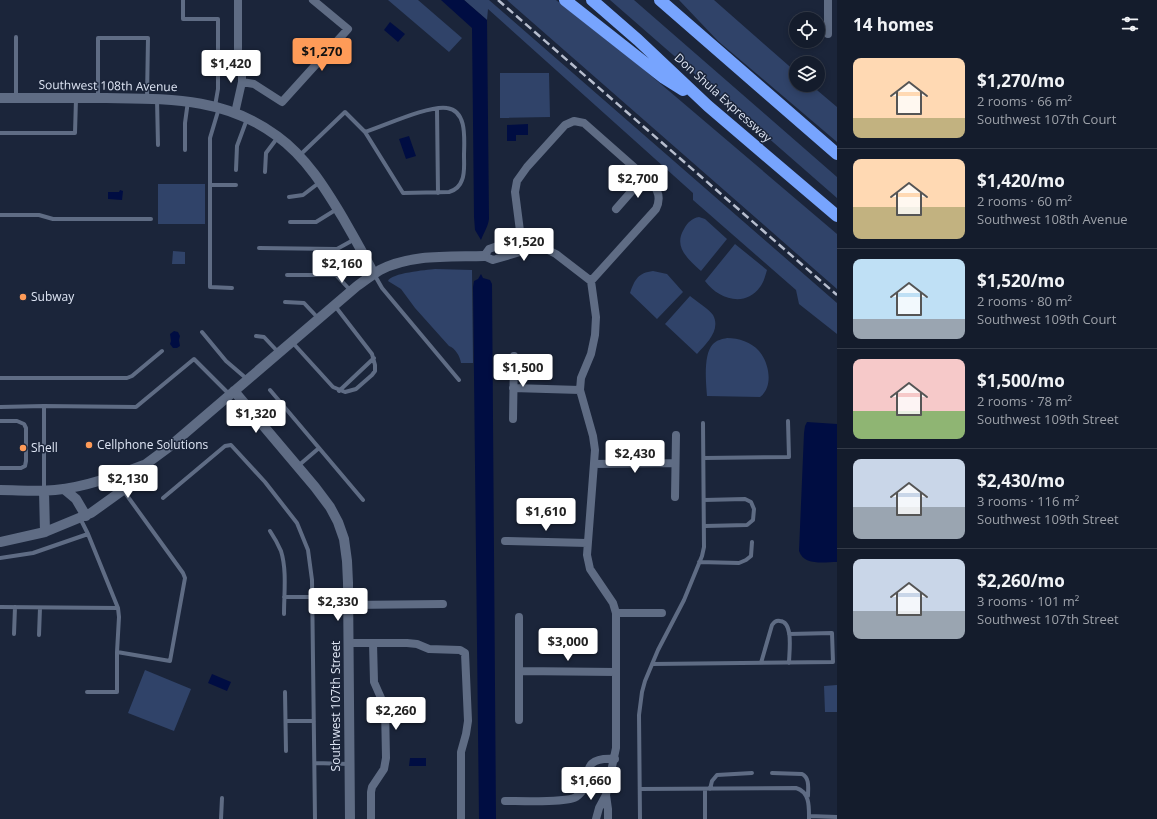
<!DOCTYPE html>
<meta charset="utf-8">
<style>
body{margin:0;font-family:"Open Sans",sans-serif;background:#212938;color:#f1f3f6;height:100vh;display:flex;flex-direction:column;font-size:15px;white-space:nowrap}
*{box-sizing:border-box;margin:0}
p{font-size:13px;color:#9da1a9}
.icon{flex:none;width:22px;height:22px;fill:none;stroke:currentColor;stroke-width:2;stroke-linecap:round;stroke-linejoin:round}
.map{position:relative;flex:1;overflow:hidden}
.details{display:flex;flex-direction:column;background:#141c2c;width:320px}
.details>*{flex:none}
.buttons{position:absolute;left:789px;top:12px;display:grid;gap:8px}
.buttons a{display:grid;place-items:center;width:36px;height:36px;border-radius:50%;background:#141c2c;box-shadow:0 2px 6px #0003,0 0 0 1px #333a48;font-size:20px}
.price{position:absolute;translate:-50% -34px;padding:0 9px;border-radius:4px;background:#fff;color:#222;font-size:13px;line-height:26px;filter:drop-shadow(0 1px 2px #0008)}
.price::after{content:'';position:absolute;left:50%;top:24px;width:12px;height:9px;margin-left:-6px;background:inherit;clip-path:polygon(0 0,100% 0,50% 100%)}
.price.current{background:#fe9b58;color:#111}
ul{padding:0;list-style:none}
li{display:flex;align-items:center;gap:12px;height:100px;padding:0 16px}
li+li{border-top:1px solid #333a48}
li span{display:grid;place-items:center;flex:none;width:112px;height:80px;border-radius:8px;color:#555}
li>.icon{margin-inline-start:auto}
span .icon{width:48px;height:48px;fill:#fffc;stroke-width:1}
li b{font-size:17px}
h2{display:flex;justify-content:space-between;align-items:center;height:48px;padding:0 16px;font-size:17px}
main{display:flex;flex:1;min-height:0}
.map>svg:first-child{display:block}
.green{fill:#304369}
.water{fill:#000d42}
.lines{fill:none;stroke-linecap:round;stroke-linejoin:round}
.service{stroke:#5f6c84;stroke-width:4}
.minor{stroke:#5f6c84;stroke-width:8}
.tertiary{stroke:#5f6c84;stroke-width:10}
.motorway{stroke:#77a4fe;stroke-width:12}
.rail{stroke:#b6bdce;stroke-width:2.5;stroke-dasharray:8 4;stroke-linecap:butt}
.poi-dot{fill:#fe9b58;stroke:#1b253a;stroke-width:1.5}
.labels{text-anchor:middle;stroke-width:3;stroke-linejoin:round;paint-order:stroke}
.street-label{font-size:12px;fill:#dfe6f5;stroke:#1b253a}
.poi-label{font-size:12px;fill:#dfe6f5;stroke:#1b253a;text-anchor:start}
</style>
<main>
<div class="map">
<svg width="837" height="819" viewBox="0 0 837 819">
<rect width="100%" height="100%" fill="#1b253a"/>
<path class="green" d="M 388,0 L 418,0 L 462,38 L 449,52 Z
M 464,0 L 489,0 L 837,303 L 837,334 L 799,304 L 796,290 L 693,200 L 693,193 L 488,9 L 487,20 Z
M 507,0 L 556,0 L 642,68 L 837,234 L 837,289 Z
M 610,0 L 634,0 L 837,177 L 837,198 Z
M 679,0 L 714,0 L 796,72 L 796,85 L 811,85 L 837,107 L 837,142 L 718,41 Z
M 500,73 L 549,73 L 550,117 L 500,118 Z
M 158,184 L 205,184 L 205,224 L 158,224 Z
M 699,217 L 705,219 L 727,239 L 701,271 C 688,259 673,247 684,229 C 687,223 692,218 699,217 Z
M 735,244 L 767,270 C 765,276 764,282 760,287 C 745,308 718,299 705,281 Z
M 173,251 L 185,252 L 185,264 L 172,264 Z
M 435,269 L 472,270 L 473,363 L 461,363 C 460,356 455,348 449,346 L 415,308 L 401,289 L 388,281 C 391,273 426,270 435,269 Z
M 653,271 L 667,274 L 683,292 L 657,319 L 630,293 C 635,279 638,273 653,271 Z
M 690,296 C 696,301 709,309 713,315 C 721,330 707,343 697,354 L 665,324 Z
M 727,338 C 739,338 751,342 759,351 C 769,362 774,387 760,397 L 707,396 C 706,383 703,354 713,344 C 717,340 722,339 727,338 Z
M 145,670 L 191,689 L 174,731 L 128,713 Z
M 837,685 L 837,712 L 825,712 L 824,686 Z"/>
<path class="water" d="M 441,0 L 464,0 L 487,20 L 489,219 C 488,227 484,232 481,240 L 475,230 L 474,217 L 472,28 Z
M 390,22 L 405,34 L 398,42 L 384,30 Z
M 528,124 L 528,135 L 516,135 L 516,141 L 507,141 L 507,125 Z
M 409,136 L 416,156 L 406,159 L 399,139 Z
M 120,190 L 123,191 L 122,200 L 108,199 L 108,192 L 119,192 Z
M 481,274 L 483,278 L 490,280 L 492,284 L 496,819 L 479,819 L 473,287 L 474,281 L 478,279 Z
M 174,331 L 178,332 L 180,336 L 179,340 L 180,346 L 177,348 L 173,348 L 170,344 L 171,341 L 170,334 Z
M 807,422 L 837,424 L 837,562 C 824,562 804,566 799,551 L 804,433 L 805,426 Z
M 212,674 L 231,682 L 227,691 L 208,683 Z
M 410,758 L 426,758 L 426,766 L 409,766 Z"/>
<g class="lines">
<path class="service" d="M 183,0 L 183,19 L 218,19 L 218,89 L 215,106
M 16,37 L 16,97
M 98,98 L 98,38 L 148,38 L 147,98
M 157,99 L 158,145
M 219,108 L 210,138 L 210,287 L 232,288
M 437,109 L 438,193
M 0,133 L 75,133 L 76,99
M 185,150 L 185,123 L 188,101
M 300,155 L 345,112 L 365,132 L 403,193 L 449,192 C 456,190 460,186 462,180 C 465,173 464,164 464,156 C 464,141 468,111 447,108 C 429,105 384,126 365,132
M 236,170 L 237,146 L 247,119
M 265,172 L 266,153 L 278,137
M 210,185 L 236,185
M 289,197 L 303,195 L 320,182
M 0,215 L 39,215 L 53,219 L 151,219
M 290,222 L 316,222 L 337,209
M 259,248 L 337,249 L 355,239
M 374,274 L 382,288 L 459,380
M 287,275 L 336,275 L 351,291
M 285,302 L 304,303 L 318,318
M 202,332 L 226,361 L 247,379
M 256,336 L 264,337 L 279,353
M 292,342 L 333,387 L 345,392 L 356,389 L 372,375 L 375,371 L 375,365 L 372,354 L 335,306
M 0,378 L 127,378 L 132,376 L 162,351
M 270,390 L 363,500
M 339,391 L 374,358
M 44,406 L 44,490
M 0,407 L 44,406 L 136,407 L 194,359 L 229,394
M 0,421 L 17,421 L 24,424 L 26,428 L 26,461 L 25,466 L 21,468 L 0,468
M 704,458 L 789,457 L 788,421
M 298,466 L 319,448
M 163,498 L 225,446 L 231,445 L 265,482 L 297,523 L 308,550 L 312,580 L 315,819
M 704,500 L 745,499 L 751,502 L 754,509 L 753,520 L 747,525 L 705,526
M 80,518 L 88,534 L 118,608 L 119,617 L 117,652 L 170,661 L 185,578 L 183,573 L 123,490
M 270,531 C 274,537 278,544 281,551 C 287,570 284,594 284,614
M 0,558 L 33,553 L 88,534
M 699,562 L 739,563 L 746,560 L 751,556 L 752,542
M 284,597 L 312,597
M 0,607 L 118,608
M 14,634 L 15,607
M 39,635 L 40,608
M 761,663 L 772,625 C 774,622 777,620 780,621 C 794,622 789,653 789,663
M 652,664 L 833,662 L 832,633 L 789,634
M 87,692 L 117,692 L 117,652
M 285,692 L 286,751
M 286,721 L 314,721
M 315,763 L 349,764
M 772,773 L 802,774 C 810,778 808,788 808,796
M 640,789 L 796,788 C 810,792 809,807 809,819
M 710,789 L 712,781 L 717,775 L 752,773
M 809,816 L 837,817
M 221,819 L 222,798
M 640,819 L 639,715 L 642,692 L 645,681 L 658,650 L 684,600 L 702,556 L 704,547 L 703,423
M 705,819 L 705,789"/>
<path class="minor" d="M 828,0 L 828,34
M 242,82 L 254,84 L 282,102 L 348,29 L 313,0
M 235,113 L 242,82 L 242,75 L 238,60 L 238,0
M 574,121 L 584,123 L 652,183 C 659,191 661,199 656,209 L 591,281 L 556,254 L 548,250 L 529,244 L 526,241 L 520,231 L 515,192 L 517,181 L 527,167 L 565,125 Z
M 616,209 L 645,176
M 517,239 L 526,241 L 524,247 L 520,252 L 493,260 L 484,256 L 489,249 Z
M 591,281 L 596,317 L 595,335 L 591,354 L 581,378 L 580,390 L 593,436 L 595,450 L 587,555 L 590,569 L 613,603 L 616,613 L 616,748 L 606,795 L 599,808 L 596,819
M 513,388 L 580,390
M 513,419 L 514,356
M 594,464 L 675,463
M 675,497 L 676,435
M 505,541 L 587,543
M 349,605 L 443,604
M 616,613 L 662,613
M 519,617 L 519,720
M 349,643 L 407,643 L 417,644 L 429,649 L 460,650 L 465,653 L 468,721 L 466,734 L 461,752 L 461,819
M 519,671 L 616,672
M 606,795 L 608,809 L 608,819
M 505,801 C 520,801 565,803 576,797 C 597,784 573,756 615,759
M 371,819 L 371,792 L 372,787 L 384,769 L 386,758 L 385,707 L 374,682 L 373,643"/>
<path class="tertiary" d="M 0,98 C 35,98 71,98 106,98 C 168,99 225,97 277,136 C 306,157 325,188 343,218 C 354,237 364,255 374,274
M 234,391 L 315,487 L 330,507 L 338,522 L 344,539 L 347,561 L 348,583 L 350,819
M 64,489 L 76,499 L 86,516
M 0,490 C 18,490 37,492 55,490 C 86,487 115,476 144,465
M 44,491 L 45,532
M 0,542 L 45,532 L 91,513 L 123,490 L 146,464 L 169,447 L 357,286 C 364,281 372,275 380,270 C 411,254 449,257 484,256"/>
<path class="motorway" d="M 565,0 L 664,78 L 683,90
M 592,0 L 638,40 L 708,106 L 837,216
M 660,0 L 837,154"/>
<path class="rail" d="M 498,0 L 837,295"/>
</g>
<g class="poi-dot">
<circle cx="23" cy="297" r="4"/>
<circle cx="89" cy="445" r="4"/>
<circle cx="23" cy="448" r="4"/>
</g>
<g class="labels">
<g class="street-label">
<text transform="translate(108 86) rotate(1)" y="4">Southwest 108th Avenue</text>
<text transform="translate(723 98) rotate(42)" y="4">Don Shula Expressway</text>
<text transform="translate(336 706) rotate(-90)" y="4">Southwest 107th Street</text>
</g>
<g class="poi-label">
<text x="31" y="301">Subway</text>
<text x="97" y="449">Cellphone Solutions</text>
<text x="31" y="452">Shell</text>
</g>
</g>
</svg>
<div class="buttons">
<a><svg class="icon" aria-label="locate" viewBox="0 0 24 24"><circle cx="12" cy="12" r="6"/><path d="M12 2v4M12 18v4M2 12h4M18 12h4"/></svg></a>
<a><svg class="icon" aria-label="layers" viewBox="0 0 24 24"><path d="M12 4l9 5-9 5-9-5zM3 14l9 5 9-5"/></svg></a>
</div>
<b class="price current" style="left:322px;top:72px">$1,270</b>
<b class="price" style="left:231px;top:84px">$1,420</b>
<b class="price" style="left:638px;top:199px">$2,700</b>
<b class="price" style="left:524px;top:262px">$1,520</b>
<b class="price" style="left:342px;top:284px">$2,160</b>
<b class="price" style="left:523px;top:388px">$1,500</b>
<b class="price" style="left:256px;top:434px">$1,320</b>
<b class="price" style="left:635px;top:474px">$2,430</b>
<b class="price" style="left:128px;top:499px">$2,130</b>
<b class="price" style="left:546px;top:532px">$1,610</b>
<b class="price" style="left:338px;top:622px">$2,330</b>
<b class="price" style="left:568px;top:662px">$3,000</b>
<b class="price" style="left:396px;top:731px">$2,260</b>
<b class="price" style="left:591px;top:801px">$1,660</b>
</div>
<section class="details">
<h2>14 homes<svg class="icon" aria-label="filters" viewBox="0 0 24 24"><path d="M4 7h16M4 17h16"/><circle cx="9" cy="7" r="2"/><circle cx="15" cy="17" r="2"/></svg></h2>
<ul>
<li><span style="background:linear-gradient(#ffd9b3 75%,#c2b280 0)"><svg class="icon" aria-label="home" viewBox="0 0 24 24"><path d="M3 11l9-7 9 7M6 9v11h12V9"/></svg></span><div><b>$1,270/mo</b><p>2 rooms · 66 m²</p><p>Southwest 107th Court</p></div></li>
<li><span style="background:linear-gradient(#ffd9b3 60%,#c2b280 0)"><svg class="icon" aria-label="home" viewBox="0 0 24 24"><path d="M3 11l9-7 9 7M6 9v11h12V9"/></svg></span><div><b>$1,420/mo</b><p>2 rooms · 60 m²</p><p>Southwest 108th Avenue</p></div></li>
<li><span style="background:linear-gradient(#bfe0f5 75%,#9aa5b1 0)"><svg class="icon" aria-label="home" viewBox="0 0 24 24"><path d="M3 11l9-7 9 7M6 9v11h12V9"/></svg></span><div><b>$1,520/mo</b><p>2 rooms · 80 m²</p><p>Southwest 109th Court</p></div></li>
<li><span style="background:linear-gradient(#f6c9c9 65%,#8fb573 0)"><svg class="icon" aria-label="home" viewBox="0 0 24 24"><path d="M3 11l9-7 9 7M6 9v11h12V9"/></svg></span><div><b>$1,500/mo</b><p>2 rooms · 78 m²</p><p>Southwest 109th Street</p></div></li>
<li><span style="background:linear-gradient(#c9d6e8 60%,#9aa5b1 0)"><svg class="icon" aria-label="home" viewBox="0 0 24 24"><path d="M3 11l9-7 9 7M6 9v11h12V9"/></svg></span><div><b>$2,430/mo</b><p>3 rooms · 116 m²</p><p>Southwest 109th Street</p></div></li>
<li><span style="background:linear-gradient(#c9d6e8 65%,#9aa5b1 0)"><svg class="icon" aria-label="home" viewBox="0 0 24 24"><path d="M3 11l9-7 9 7M6 9v11h12V9"/></svg></span><div><b>$2,260/mo</b><p>3 rooms · 101 m²</p><p>Southwest 107th Street</p></div></li>
</ul>
</section>
</main>
